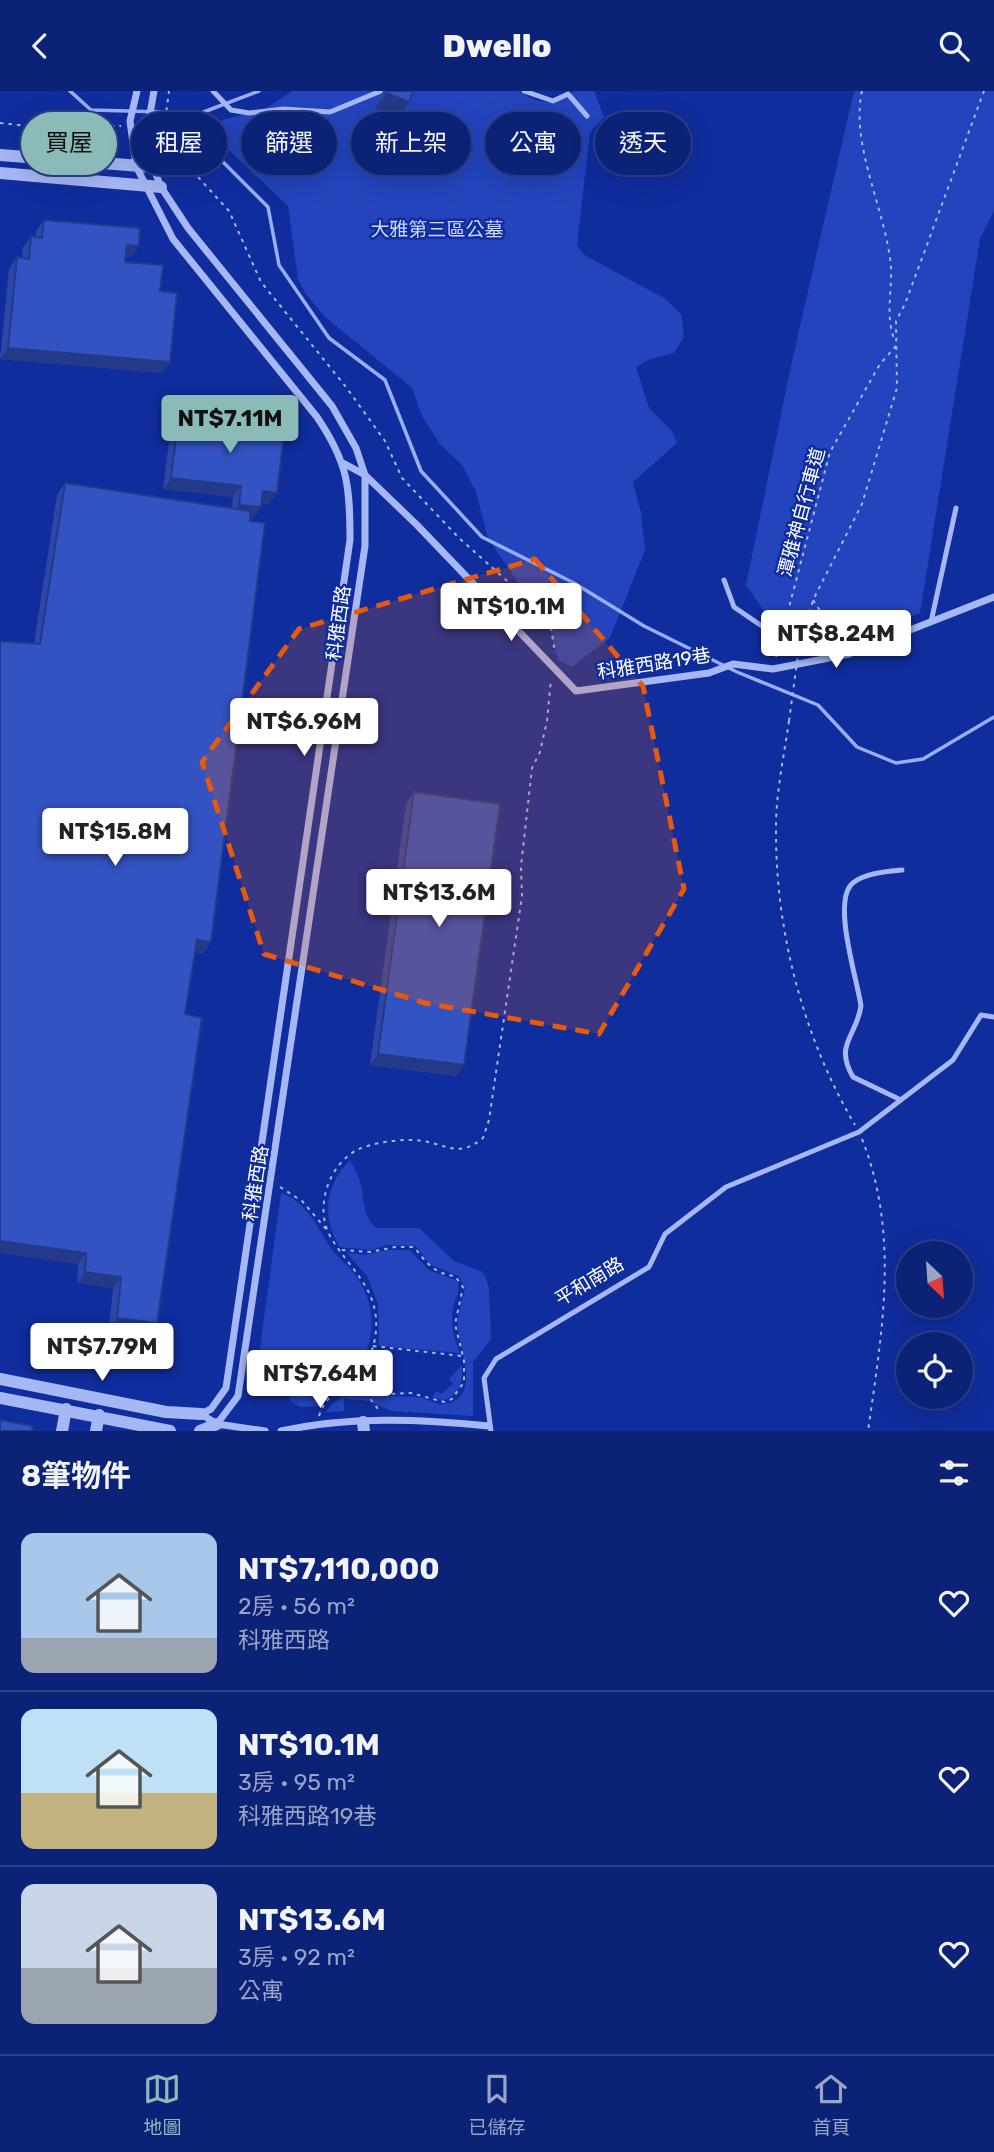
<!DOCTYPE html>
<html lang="zh-TW">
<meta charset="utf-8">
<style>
body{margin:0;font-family:Rubik,"Noto Sans TC",sans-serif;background:#1a2f7e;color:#f1f3f6;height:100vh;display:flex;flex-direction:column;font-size:26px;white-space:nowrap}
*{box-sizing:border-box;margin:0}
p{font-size:23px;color:#9aa4c5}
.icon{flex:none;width:38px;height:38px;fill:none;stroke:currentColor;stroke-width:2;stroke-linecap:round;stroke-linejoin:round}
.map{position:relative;height:1340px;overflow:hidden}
.panel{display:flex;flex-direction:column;background:#0c2276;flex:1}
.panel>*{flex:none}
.top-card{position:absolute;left:21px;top:21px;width:952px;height:63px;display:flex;gap:14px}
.needle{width:46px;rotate:155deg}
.controls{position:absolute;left:896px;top:1150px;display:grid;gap:14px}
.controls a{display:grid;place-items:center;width:77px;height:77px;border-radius:50%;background:#0c2276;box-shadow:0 7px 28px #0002,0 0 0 2px #2c3f88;font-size:35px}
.price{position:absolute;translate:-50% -60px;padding:0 16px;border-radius:7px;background:#fff;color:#222;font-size:23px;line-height:46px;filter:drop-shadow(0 2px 4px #0008)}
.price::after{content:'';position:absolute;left:50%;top:42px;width:21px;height:16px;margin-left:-10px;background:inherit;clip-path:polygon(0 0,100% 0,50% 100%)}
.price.on{background:#8bbbb9;color:#111}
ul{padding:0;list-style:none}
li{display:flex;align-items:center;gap:21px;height:175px;padding:0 21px}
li+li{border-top:2px solid #2c3f88}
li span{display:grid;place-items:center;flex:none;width:196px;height:140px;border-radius:14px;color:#555}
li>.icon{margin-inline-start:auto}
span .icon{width:84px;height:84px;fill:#fffc;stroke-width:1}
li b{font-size:30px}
h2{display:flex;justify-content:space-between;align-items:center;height:84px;padding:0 21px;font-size:30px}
.chip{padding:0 24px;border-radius:32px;background:#0c2276;box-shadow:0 7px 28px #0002,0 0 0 2px #2c3f88;font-size:24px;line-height:63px}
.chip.on{background:#8bbbb9;color:#111}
header{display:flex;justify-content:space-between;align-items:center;height:91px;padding:0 21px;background:#0c2276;font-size:32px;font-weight:800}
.tabs{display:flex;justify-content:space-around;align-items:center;height:98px;border-top:2px solid #2c3f88;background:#0c2276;font-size:19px;color:#9aa4c5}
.tabs a{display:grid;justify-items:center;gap:4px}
.tabs .on{color:#8bbbb9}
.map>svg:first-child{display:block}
.green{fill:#2344bc}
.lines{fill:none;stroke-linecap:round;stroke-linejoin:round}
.stream{stroke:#98aef8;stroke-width:3.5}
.path{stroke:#a6b7f5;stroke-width:2;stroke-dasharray:3.5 5;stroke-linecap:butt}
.service{stroke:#a6b7f5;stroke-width:5}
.minor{stroke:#a6b7f5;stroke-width:7}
.tertiary{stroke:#a6b7f5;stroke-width:12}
.path-bridge{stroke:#a6b7f5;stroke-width:2;stroke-dasharray:3.5 5;stroke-linecap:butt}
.wall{fill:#2d47a8}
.shaded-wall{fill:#243a88}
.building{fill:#3453c3;stroke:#243a88;stroke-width:2}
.marked{fill:#e8590c;fill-opacity:0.2;stroke:#e8590c;stroke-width:5;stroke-dasharray:14 9;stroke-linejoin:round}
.labels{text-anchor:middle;stroke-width:5;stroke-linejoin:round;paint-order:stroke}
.park-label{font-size:19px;fill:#cfd9fe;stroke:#102d9d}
.street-label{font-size:19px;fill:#fff;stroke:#102d9d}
</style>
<header><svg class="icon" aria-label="back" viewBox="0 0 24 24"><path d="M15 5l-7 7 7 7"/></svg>Dwello<svg class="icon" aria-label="search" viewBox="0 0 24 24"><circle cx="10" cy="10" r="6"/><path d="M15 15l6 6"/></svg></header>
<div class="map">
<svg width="994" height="1340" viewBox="0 0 994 1340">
<rect width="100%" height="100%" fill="#102d9d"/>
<path class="green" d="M 292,0 L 518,0 L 535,9 L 552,12 L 575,0 L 594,0 L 604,26 L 590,41 L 577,154 L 584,164 L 664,207 L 681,223 L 684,246 L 674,262 L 648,269 L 636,276 L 649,317 L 672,340 L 677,352 L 633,391 L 641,422 L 645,459 L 610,547 L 572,576 L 558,569 L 551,541 L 488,447 L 476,401 L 462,374 L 440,353 L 422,325 L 412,297 L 324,225 L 306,203 L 298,188 L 288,115 L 229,59 L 216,39 L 222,29 L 265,18 Z
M 854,0 L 994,0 L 994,120 L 980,148 L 920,522 L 855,548 L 818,550 L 765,522 L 746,494 L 792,270 Z
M 350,1069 C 354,1077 360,1086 361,1095 C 364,1110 363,1127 377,1137 L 419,1137 L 453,1169 L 482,1181 L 486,1187 L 489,1198 L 491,1248 L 473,1271 L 473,1325 L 391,1320 L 369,1310 L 344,1308 L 344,1320 L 325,1321 L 362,1285 C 364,1297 378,1305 390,1305 C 401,1306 412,1305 423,1307 C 429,1309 437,1314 443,1313 C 482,1310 460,1259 458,1239 C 456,1224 462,1211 465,1197 L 459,1185 L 430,1174 L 416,1155 L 388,1154 L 371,1159 L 340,1156 C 321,1126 325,1094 350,1069 Z
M 281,1102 C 307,1111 317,1136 331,1157 C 338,1167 349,1175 356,1185 C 377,1213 377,1254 354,1281 C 344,1293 329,1301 319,1315 L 300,1316 L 289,1309 L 295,1289 L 284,1284 L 275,1302 L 255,1294 Z
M 388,1159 L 410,1159 L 429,1179 L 457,1190 C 461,1201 455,1207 453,1217 C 450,1234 454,1247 460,1262 L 379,1255 L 378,1213 L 367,1185 L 346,1161 L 363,1164 Z
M 462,1274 C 463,1290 460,1306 442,1309 L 432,1306 L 437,1300 L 441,1303 L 453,1293 L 449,1288 Z"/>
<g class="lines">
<path class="stream" d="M 70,0 L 91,19 L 201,22 L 259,0
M 173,21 L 268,116 L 279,174 L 329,247 L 385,289 L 421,380 L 482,446 L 574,492 L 644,535 L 737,581 L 818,614 L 857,656 L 896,672 L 923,668 L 994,626"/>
<path class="path" d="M 862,0 C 850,55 886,119 891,176 C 892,202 885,226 895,250
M 0,32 L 64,39 L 84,49 L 106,44 L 112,35 L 121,35
M 158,38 L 164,39 L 169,0
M 164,39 L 167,52 L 229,120 L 261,191 L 346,296 L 385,350 L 402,387 L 459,447 L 542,521 L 551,537 L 555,562
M 813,509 L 842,553
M 783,539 L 830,361 L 880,273 L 896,255
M 799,563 L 813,509 L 862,413 L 897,297 L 896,230 L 905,213 L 984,0
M 776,566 L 779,555
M 789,630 C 784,665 776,701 776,736 C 775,839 803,946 855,1034
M 862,1048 C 900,1144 882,1241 868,1340
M 280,1096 L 302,1110 L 327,1139
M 342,1159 L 370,1161 L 395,1156 L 414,1156 C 426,1171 434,1183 455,1185 L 463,1196 L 455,1233 L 464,1270 L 464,1291 L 452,1308 L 444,1311 L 411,1302 L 386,1303 L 369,1292 L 363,1278
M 373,1255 L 462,1265
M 355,1288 L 378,1318
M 319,1325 C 329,1291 372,1292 376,1239 C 379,1197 349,1178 330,1145 C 314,1116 329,1072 359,1058 C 376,1051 405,1047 423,1050 C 448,1054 458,1067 483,1047 L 489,1029 L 522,805 L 521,775 L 532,677 L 540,661 L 547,630 L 551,588"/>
<path class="service" d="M 213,0 L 231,19 L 249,22 L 284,18 L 330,21 L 381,0
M 524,0 L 553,10 L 568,3 L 587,25
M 724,489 L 734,516 L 781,548
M 931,531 L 956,417
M 901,1009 L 853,986 C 834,953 856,947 861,915 C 857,888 834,817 850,795 C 859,783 888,780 902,779
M 491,1340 L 484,1287 L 496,1268 L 649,1176 L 665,1143 L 726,1096 L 859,1041 L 953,969 L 981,924 L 994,926"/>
<path class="minor" d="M 137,0 L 130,30 L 136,75 L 173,148 L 317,326 C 348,372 350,395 350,449 L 226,1297 L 211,1318 L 201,1323
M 154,0 L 148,34 L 153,76 L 161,96 L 188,137 L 332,315 L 356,357 L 365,384 L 365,455 L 238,1305 L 217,1333
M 343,372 L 365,384 L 417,434 L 576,600 L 709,582 L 733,573 L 773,578 L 849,563 L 994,506
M 201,1323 L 217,1333 L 265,1340
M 281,1340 C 349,1325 421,1328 489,1335"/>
<path class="tertiary" d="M 0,64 L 153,76
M 0,82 L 161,96
M 0,1288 L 166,1321 L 201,1323
M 0,1307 L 170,1340
M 363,1331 L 364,1340
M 62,1340 L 66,1318
M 96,1340 L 99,1324
M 200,1340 L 217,1333"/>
<path class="path-bridge" d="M 789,630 L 798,564"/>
</g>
<path class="wall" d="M 383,0 L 413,0 L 409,11 L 399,26 L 375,17 L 380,5 Z
M 44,129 L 131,166 L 126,166 L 125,171 L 160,200 L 162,282 L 0,268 L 9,178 L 17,166 L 22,167 L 23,157 L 31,145 L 35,146 L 36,140 Z
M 179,323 L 277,402 L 269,413 L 262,412 L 253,428 L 250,427 L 211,851 L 203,863 L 195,861 L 185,923 L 157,1232 L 149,1243 L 109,1238 L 113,1197 L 77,1192 L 78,1173 L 0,1162 L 0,550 L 34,553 L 57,404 L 65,392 L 232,417 L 233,406 L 163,398 L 171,335 Z
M 414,701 L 464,974 L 456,985 L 370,974 L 406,713 Z"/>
<path class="shaded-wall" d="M 386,2 L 409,11 L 399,26 L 375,17 Z
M 127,154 L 139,155 L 131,166 L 119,165 Z
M 8,257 L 170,271 L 162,282 L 0,268 Z
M 171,387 L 241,395 L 233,406 L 163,398 Z
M 263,400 L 277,402 L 269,413 L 255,411 Z
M 239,414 L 261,416 L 253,428 L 231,425 Z
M 197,849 L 211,851 L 203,863 L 189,860 Z
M 378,963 L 464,974 L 456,985 L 370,974 Z
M 0,1150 L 86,1162 L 78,1173 L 0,1162 Z
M 85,1181 L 121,1186 L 113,1197 L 77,1192 Z
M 117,1227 L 157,1232 L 149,1243 L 109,1238 Z"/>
<path class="building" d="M 387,0 L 413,0 L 409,11 L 386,2 Z
M 44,129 L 140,137 L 139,155 L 127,154 L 125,171 L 163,174 L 160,200 L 177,202 L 170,271 L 8,257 L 17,166 L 29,168 L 31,145 L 42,147 Z
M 179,323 L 285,336 L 277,402 L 263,400 L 261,416 L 239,414 L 241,395 L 171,387 Z
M 65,392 L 250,420 L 250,430 L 265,432 L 211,851 L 197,849 L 185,923 L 202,927 L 157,1232 L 117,1227 L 121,1186 L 85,1181 L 86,1162 L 0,1150 L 0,550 L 40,553 Z
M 414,701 L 500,713 L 464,974 L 378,963 Z
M 0,1329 L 33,1335 L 32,1340 L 0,1340 Z"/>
<path class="marked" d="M 535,468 L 643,595 L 684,798 L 599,943 L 425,912 L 264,863 L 202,671 L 299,538 Z"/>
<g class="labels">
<g class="park-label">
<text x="437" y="145">大雅第三區公墓</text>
</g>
<g class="street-label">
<text transform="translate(801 421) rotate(-75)" y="7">潭雅神自行車道</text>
<text transform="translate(338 532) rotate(-82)" y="7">科雅西路</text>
<text transform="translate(654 572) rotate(-9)" y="7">科雅西路19巷</text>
<text transform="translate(255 1092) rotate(-81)" y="7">科雅西路</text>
<text transform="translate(589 1190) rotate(-31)" y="7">平和南路</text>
</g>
</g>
</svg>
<div class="controls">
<a><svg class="needle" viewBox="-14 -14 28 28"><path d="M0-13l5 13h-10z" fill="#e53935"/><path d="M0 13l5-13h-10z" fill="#9aa4c5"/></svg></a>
<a><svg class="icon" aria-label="locate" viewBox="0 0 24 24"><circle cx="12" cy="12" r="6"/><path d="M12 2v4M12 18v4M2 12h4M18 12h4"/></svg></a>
</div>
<b class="price on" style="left:230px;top:364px">NT$7.11M</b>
<b class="price" style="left:511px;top:552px">NT$10.1M</b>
<b class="price" style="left:836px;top:579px">NT$8.24M</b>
<b class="price" style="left:304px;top:667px">NT$6.96M</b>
<b class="price" style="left:115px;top:777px">NT$15.8M</b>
<b class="price" style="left:439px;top:838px">NT$13.6M</b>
<b class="price" style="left:102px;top:1292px">NT$7.79M</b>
<b class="price" style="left:320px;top:1319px">NT$7.64M</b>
<div class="top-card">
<a class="chip on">買屋</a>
<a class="chip">租屋</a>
<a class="chip">篩選</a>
<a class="chip">新上架</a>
<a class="chip">公寓</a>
<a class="chip">透天</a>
</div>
</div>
<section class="panel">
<h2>8筆物件<svg class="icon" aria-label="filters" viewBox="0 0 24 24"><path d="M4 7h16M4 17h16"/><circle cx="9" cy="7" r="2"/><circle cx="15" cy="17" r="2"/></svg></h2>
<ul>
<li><span style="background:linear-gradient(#a9c7e8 75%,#9aa5b1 0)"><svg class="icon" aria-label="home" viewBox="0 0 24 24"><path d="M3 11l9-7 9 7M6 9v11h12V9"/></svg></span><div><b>NT$7,110,000</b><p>2房 · 56 m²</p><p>科雅西路</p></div><svg class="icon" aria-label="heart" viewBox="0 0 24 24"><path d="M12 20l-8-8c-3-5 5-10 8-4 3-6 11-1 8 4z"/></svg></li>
<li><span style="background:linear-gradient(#bfe0f5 60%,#c2b280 0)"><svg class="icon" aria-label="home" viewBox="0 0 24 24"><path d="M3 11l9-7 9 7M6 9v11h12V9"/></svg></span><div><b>NT$10.1M</b><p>3房 · 95 m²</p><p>科雅西路19巷</p></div><svg class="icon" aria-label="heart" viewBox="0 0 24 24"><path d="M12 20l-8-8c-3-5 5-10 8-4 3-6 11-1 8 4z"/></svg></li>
<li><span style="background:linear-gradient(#c9d6e8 60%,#9aa5b1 0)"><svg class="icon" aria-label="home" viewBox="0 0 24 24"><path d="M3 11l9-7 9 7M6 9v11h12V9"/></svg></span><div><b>NT$13.6M</b><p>3房 · 92 m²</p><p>公寓</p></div><svg class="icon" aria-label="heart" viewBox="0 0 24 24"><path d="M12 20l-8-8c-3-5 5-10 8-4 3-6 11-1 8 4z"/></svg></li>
</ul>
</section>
<nav class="tabs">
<a class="on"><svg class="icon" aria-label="map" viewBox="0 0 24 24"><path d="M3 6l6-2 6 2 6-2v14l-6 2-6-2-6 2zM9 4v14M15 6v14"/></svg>地圖</a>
<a><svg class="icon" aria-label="saved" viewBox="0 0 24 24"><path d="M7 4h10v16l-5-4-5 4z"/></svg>已儲存</a>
<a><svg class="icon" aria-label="home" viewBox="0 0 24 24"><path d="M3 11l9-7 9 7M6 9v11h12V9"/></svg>首頁</a>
</nav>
